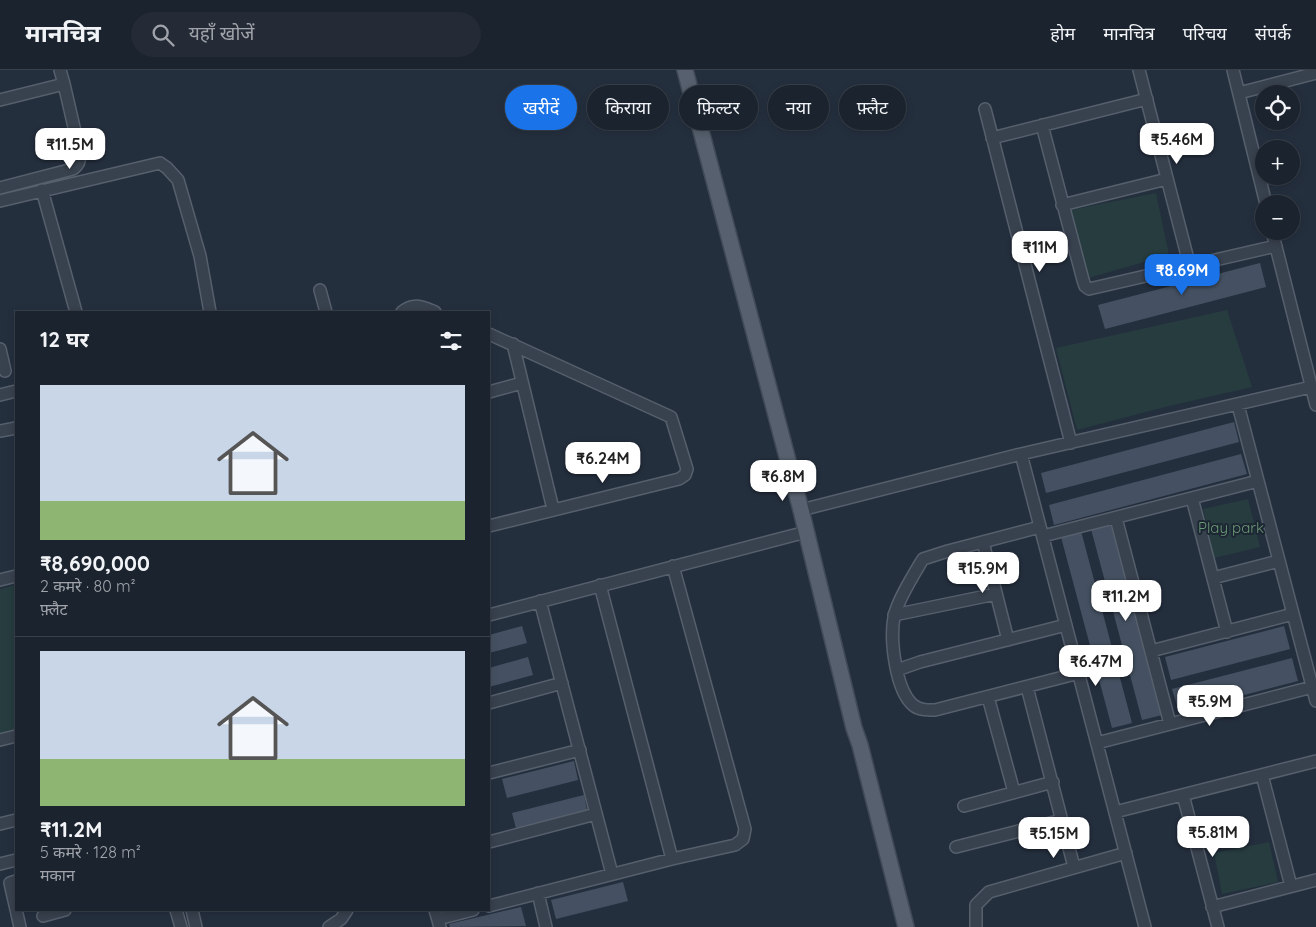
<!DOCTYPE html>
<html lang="hi">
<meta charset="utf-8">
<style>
body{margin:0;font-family:Quicksand,"Noto Sans Devanagari",sans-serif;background:#242b36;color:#f1f3f6;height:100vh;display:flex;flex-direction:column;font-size:19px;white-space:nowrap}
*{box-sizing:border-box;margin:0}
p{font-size:16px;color:#a0a4aa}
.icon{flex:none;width:28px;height:28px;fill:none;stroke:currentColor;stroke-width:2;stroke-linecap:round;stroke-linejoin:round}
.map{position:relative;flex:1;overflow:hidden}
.panel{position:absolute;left:15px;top:241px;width:475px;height:600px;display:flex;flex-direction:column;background:#1b232e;border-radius:0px;box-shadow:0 2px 8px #0003,0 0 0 1px #39404a}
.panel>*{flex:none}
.top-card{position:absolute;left:505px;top:15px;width:475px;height:45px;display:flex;gap:10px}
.tools{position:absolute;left:1255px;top:15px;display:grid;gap:10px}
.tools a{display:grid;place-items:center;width:45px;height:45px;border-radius:50%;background:#1b232e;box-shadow:0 2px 8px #0003,0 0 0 1px #39404a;font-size:25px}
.price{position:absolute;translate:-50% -42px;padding:0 11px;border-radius:10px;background:#fff;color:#222;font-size:16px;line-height:32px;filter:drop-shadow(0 1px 2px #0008)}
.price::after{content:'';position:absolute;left:50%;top:30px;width:15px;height:11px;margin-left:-8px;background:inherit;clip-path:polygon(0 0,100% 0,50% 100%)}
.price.on{background:#1a73e8;color:#fff}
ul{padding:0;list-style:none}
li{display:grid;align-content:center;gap:10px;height:265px;padding:0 25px}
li+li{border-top:1px solid #39404a}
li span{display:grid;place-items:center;height:155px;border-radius:0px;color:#555}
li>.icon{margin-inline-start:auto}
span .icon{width:90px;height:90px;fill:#fffc;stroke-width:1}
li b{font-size:21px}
h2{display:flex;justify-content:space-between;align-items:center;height:60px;padding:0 25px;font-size:21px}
.pill{padding:0 18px;border-radius:22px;background:#1b232e;box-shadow:0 2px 8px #0003,0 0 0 1px #39404a;font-size:18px;line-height:45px}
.pill.on{background:#1a73e8;color:#fff}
header{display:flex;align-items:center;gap:30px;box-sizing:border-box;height:70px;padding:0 25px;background:#1b232e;border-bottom:1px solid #39404a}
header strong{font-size:24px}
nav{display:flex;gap:28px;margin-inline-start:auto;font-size:18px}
.search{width:350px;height:45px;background:#242b36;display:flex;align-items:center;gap:12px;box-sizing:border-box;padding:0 18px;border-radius:28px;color:#a0a4aa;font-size:19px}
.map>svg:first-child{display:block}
.green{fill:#263c3f}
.building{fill:#455162}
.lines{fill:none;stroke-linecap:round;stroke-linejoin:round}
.minor-casing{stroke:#565f6c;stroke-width:14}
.major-casing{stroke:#414a57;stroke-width:18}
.minor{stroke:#38414e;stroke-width:11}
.major{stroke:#56606e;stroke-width:15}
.labels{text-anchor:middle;stroke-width:4;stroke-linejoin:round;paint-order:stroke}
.park-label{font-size:15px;fill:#6b9a76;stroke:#1d2633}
</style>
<header>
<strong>मानचित्र</strong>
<div class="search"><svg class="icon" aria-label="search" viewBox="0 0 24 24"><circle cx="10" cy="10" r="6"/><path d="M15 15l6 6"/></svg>यहाँ खोजें</div>
<nav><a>होम</a><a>मानचित्र</a><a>परिचय</a><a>संपर्क</a></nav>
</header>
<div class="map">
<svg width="1316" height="857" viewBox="0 0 1316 857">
<rect width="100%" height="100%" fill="#242f3e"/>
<path class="green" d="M 1156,123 L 1169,185 L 1088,208 L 1071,140 Z
M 1227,240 L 1252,317 L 1169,336 L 1077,360 L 1056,278 Z
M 1248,429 L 1260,477 L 1214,488 L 1203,439 Z
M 16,515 L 16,663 L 0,667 L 0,519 Z
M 1269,772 L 1278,812 L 1222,824 L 1214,783 Z"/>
<path class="building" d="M 1260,193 L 1266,217 L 1105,259 L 1098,235 Z
M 1234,352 L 1239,372 L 1046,423 L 1041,403 Z
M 1241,384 L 1247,404 L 1054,455 L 1049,435 Z
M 1111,454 L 1162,645 L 1142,650 L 1091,459 Z
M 1081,461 L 1132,653 L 1112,658 L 1061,467 Z
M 522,556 L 527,573 L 489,583 L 489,565 Z
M 1284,556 L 1290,579 L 1171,610 L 1165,587 Z
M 528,587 L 533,605 L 489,617 L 489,598 Z
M 1292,588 L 1298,611 L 1179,642 L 1172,619 Z
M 574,691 L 578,710 L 507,728 L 502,709 Z
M 584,725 L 588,745 L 517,762 L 512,743 Z
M 623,812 L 628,831 L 556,849 L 551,830 Z
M 521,837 L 526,856 L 450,857 L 449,854 Z"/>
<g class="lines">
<g class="minor-casing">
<path id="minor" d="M 60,0 L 64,14
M 1139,0 L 1190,197
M 1233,0 L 1266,134
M 1239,23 L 1316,3
M 0,30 L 64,14 L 80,83 C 80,90 79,95 73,99 L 0,118
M 985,39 L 1071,373
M 1042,55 L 1083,210 L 1085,216 L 1089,219 L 1276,176
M 992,68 L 1147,29
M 42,120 L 76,242
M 0,131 L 160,93 L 167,98 L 178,110 L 200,186 L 210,242
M 1062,135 L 1167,109
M 1272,161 L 1316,335
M 320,220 L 326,242
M 402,242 C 414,232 423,237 435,242
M 489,264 L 671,347 L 687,399 L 685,405 L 679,409 L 489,456
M 513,274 L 553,439
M 0,279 L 5,301
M 489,322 L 522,313
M 0,325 L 16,321
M 1238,335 L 1316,631
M 0,361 L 16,358
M 1021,384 L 1145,857
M 1192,428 L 1227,562
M 801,440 L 1021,384 L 1311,317
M 1116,448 L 1170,654
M 1040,457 L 948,481 L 923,489 C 914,504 897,531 894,547 C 890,569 895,619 913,635 C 919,640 926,640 935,640 L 1079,603
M 1043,466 L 1258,411
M 983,472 L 1008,570
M 1213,508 L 1279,491
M 0,510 L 16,506
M 600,515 L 672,789
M 540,531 L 612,804
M 489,545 L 806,462
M 894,545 L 996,524
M 1151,581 L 1293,544
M 897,600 L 920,592 L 1066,555
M 1027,617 L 1074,797
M 988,627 L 1014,722
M 489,633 L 562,613
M 0,670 L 16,666
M 1097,673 L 1316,616
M 489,703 L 580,680
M 1262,705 L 1291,816
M 1183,725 L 1218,857
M 964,736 L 1053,712
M 1115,742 L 1316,691
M 0,754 L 16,750
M 489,772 L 596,744
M 956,777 L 1062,750
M 0,794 L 16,790
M 16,811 L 10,813 L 20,857
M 538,823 L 546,857
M 489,836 L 672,789 L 735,775 L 743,769 L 745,759 L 673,496
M 1212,837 L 1316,810
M 176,840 L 181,857
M 192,840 L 196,857
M 435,840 L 440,857
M 43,846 L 65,840
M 438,849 L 473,840
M 329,857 L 341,849 L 347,840
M 976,857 L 976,835 L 989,822 L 1126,783"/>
</g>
<g class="major-casing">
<path id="major" d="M 685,0 L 801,440 L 854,658 L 860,675 L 906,857"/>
</g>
<use href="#minor" class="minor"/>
<use href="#major" class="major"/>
</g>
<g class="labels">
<g class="park-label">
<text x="1231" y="463">Play park</text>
</g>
</g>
</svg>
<div class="tools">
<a><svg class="icon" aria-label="locate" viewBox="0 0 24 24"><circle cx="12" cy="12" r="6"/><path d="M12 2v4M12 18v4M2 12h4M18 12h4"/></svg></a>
<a>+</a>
<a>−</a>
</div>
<b class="price" style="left:1177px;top:95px">₹5.46M</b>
<b class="price" style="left:70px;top:100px">₹11.5M</b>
<b class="price" style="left:1040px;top:203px">₹11M</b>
<b class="price on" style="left:1182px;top:226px">₹8.69M</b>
<b class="price" style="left:603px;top:414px">₹6.24M</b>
<b class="price" style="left:783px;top:432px">₹6.8M</b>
<b class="price" style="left:983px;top:524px">₹15.9M</b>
<b class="price" style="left:1126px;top:552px">₹11.2M</b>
<b class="price" style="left:1096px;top:617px">₹6.47M</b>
<b class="price" style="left:1210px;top:657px">₹5.9M</b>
<b class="price" style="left:1213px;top:788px">₹5.81M</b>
<b class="price" style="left:1054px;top:789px">₹5.15M</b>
<div class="top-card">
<a class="pill on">खरीदें</a>
<a class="pill">किराया</a>
<a class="pill">फ़िल्टर</a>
<a class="pill">नया</a>
<a class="pill">फ़्लैट</a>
</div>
<section class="panel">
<h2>12 घर<svg class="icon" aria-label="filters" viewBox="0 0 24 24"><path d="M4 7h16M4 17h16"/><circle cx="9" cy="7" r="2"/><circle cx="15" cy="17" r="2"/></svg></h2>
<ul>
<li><span style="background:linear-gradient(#c9d6e8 75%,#8fb573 0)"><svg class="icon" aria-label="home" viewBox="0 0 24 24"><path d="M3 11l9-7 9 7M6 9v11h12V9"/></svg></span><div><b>₹8,690,000</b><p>2 कमरे · 80 m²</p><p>फ़्लैट</p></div></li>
<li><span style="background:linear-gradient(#c9d6e8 70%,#8fb573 0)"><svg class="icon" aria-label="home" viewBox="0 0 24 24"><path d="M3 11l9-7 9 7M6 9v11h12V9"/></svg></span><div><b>₹11.2M</b><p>5 कमरे · 128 m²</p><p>मकान</p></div></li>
</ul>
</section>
</div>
